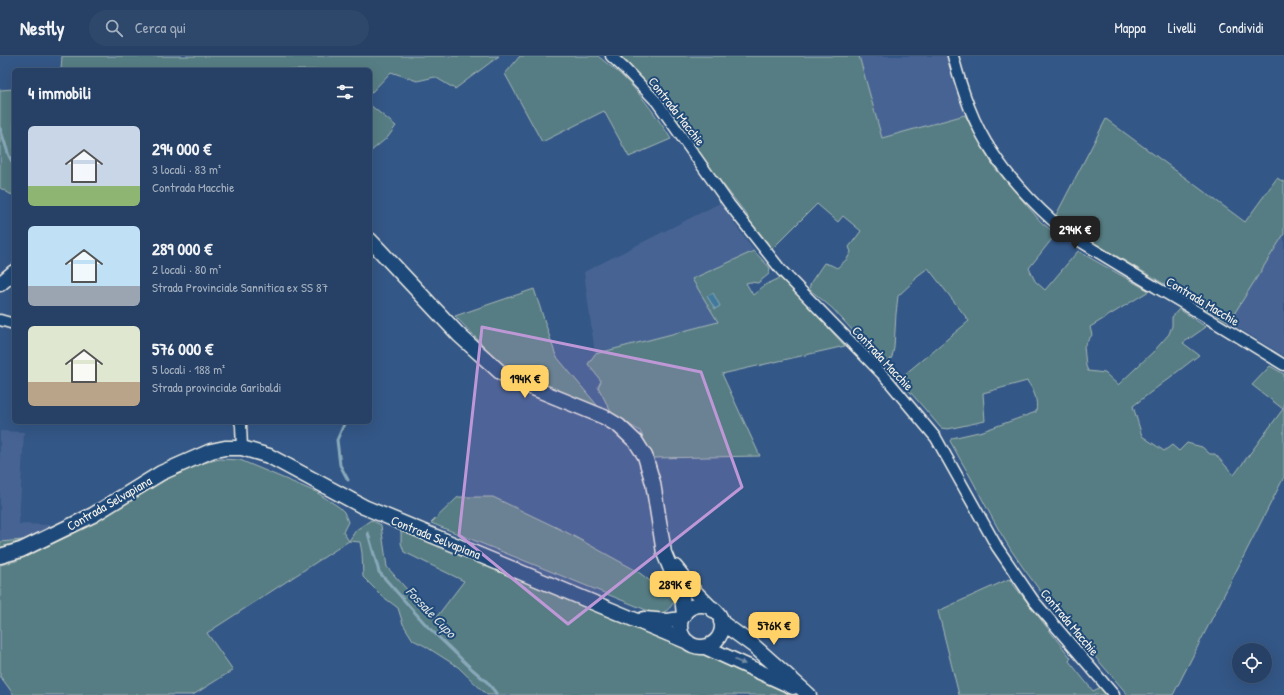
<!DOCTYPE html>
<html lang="it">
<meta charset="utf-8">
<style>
body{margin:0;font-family:"Patrick Hand",sans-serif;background:#2e486b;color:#f1f3f6;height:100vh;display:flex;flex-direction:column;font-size:15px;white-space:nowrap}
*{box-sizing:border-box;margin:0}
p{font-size:13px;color:#a4afbf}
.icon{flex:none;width:22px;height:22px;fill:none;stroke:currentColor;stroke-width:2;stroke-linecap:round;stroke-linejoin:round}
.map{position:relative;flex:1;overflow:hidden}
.panel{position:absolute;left:12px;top:12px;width:360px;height:356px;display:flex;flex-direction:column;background:#264165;border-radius:6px;box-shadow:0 4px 16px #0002,0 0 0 1px #425a79}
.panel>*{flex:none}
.tools{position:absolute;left:1232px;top:587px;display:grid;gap:8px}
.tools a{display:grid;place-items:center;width:40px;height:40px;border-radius:50%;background:#264165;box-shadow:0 4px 16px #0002,0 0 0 1px #425a79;font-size:20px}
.price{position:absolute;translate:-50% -34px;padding:0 9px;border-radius:8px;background:#ffd166;color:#111;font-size:13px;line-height:26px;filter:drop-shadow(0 1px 2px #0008)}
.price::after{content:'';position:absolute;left:50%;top:24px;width:12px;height:9px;margin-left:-6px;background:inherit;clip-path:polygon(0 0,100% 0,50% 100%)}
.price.selected{background:#222;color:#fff}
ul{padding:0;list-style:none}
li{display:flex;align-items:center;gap:12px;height:100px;padding:0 16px}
li span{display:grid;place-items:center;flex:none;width:112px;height:80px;border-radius:6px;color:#555}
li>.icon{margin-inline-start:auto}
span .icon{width:48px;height:48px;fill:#fffc;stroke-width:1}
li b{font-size:17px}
h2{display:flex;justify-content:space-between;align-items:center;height:48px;padding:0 16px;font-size:17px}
header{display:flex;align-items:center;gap:24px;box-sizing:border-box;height:56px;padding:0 20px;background:#264165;border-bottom:1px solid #425a79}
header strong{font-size:19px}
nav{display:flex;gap:22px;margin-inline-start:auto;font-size:14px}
.search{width:280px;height:36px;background:#2e486b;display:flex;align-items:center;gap:10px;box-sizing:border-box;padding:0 14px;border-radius:22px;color:#a4afbf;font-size:15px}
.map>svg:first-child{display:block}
.built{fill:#466493}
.green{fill:#577d83;stroke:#a6b7b6}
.water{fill:#41799c;stroke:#89a9ba}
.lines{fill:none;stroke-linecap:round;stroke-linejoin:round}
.stream{stroke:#89a9ba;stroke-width:3}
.street-casing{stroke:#f4f1e8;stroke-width:13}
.secondary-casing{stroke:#f4f1e8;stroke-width:17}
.street{stroke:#1f4a7a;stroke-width:10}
.secondary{stroke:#1f4a7a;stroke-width:14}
.oneway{fill:#748da6}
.marked{fill:#be98d6;fill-opacity:0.2;stroke:#be98d6;stroke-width:3;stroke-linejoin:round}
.labels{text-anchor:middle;stroke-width:4;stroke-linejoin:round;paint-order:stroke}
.street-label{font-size:13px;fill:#f4f1e8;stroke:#1f4a7a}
.water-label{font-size:14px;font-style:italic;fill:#d9dfdd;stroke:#1f4a7a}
</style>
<header>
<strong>Nestly</strong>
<div class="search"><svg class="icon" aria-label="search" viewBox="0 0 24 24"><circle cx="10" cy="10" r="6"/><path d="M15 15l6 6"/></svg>Cerca qui</div>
<nav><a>Mappa</a><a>Livelli</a><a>Condividi</a></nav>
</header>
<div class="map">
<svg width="1284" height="639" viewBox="0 0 1284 639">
<rect width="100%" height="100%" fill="#335787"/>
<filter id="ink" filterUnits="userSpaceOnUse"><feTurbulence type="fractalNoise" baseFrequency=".025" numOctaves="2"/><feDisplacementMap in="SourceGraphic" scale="8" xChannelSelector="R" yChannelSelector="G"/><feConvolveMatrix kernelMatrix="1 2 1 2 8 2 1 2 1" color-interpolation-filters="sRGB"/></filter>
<g filter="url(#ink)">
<path class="built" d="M 859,0 L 947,0 L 965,59 L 882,82 Z
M 720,147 L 754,195 L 692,223 L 719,266 L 595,298 L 584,216 Z
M 1284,178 L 1284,300 L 1229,266 Z
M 0,375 L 24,376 L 19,468 L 52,469 L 23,484 L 0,486 Z"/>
<path class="green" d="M 62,0 L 499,0 L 455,33 L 435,21 L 417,25 L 391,16 L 370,38 L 370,14 L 61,14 Z
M 520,0 L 598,0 C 607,8 618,15 626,24 C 644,42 658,62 671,83 L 629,101 L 604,55 L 542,86 L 505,18 Z
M 621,0 L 859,0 L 882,82 L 965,59 L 994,111 L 1041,166 L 1056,178 L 1029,212 L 1035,225 L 1045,234 L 1078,195 L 1149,235 L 1090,271 L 1092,279 L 1084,290 L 1086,310 L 1088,315 L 1105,317 L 1118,329 L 1154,295 L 1169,278 L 1172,270 L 1172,261 L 1179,253 L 1206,271 L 1183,287 L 1199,299 L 1133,350 L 1142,380 L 1164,395 L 1172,389 L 1179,395 L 1187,387 L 1202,391 L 1210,398 L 1215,398 L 1234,419 L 1283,353 L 1252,329 L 1270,310 L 1284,318 L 1284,421 L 1173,639 L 1128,639 C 1088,592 1045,546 1011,494 C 996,471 984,446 971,422 C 964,410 957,398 950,385 L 952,382 L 983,375 L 1036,356 C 1038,344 1034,334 1027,325 L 983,337 L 985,365 L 948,373 L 941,372 L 899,323 L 969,265 L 928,212 L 916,221 L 914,225 L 898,240 L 896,258 L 894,292 L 892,301 L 886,311 L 832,252 L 809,233 L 811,226 L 824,207 L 831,209 L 837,212 L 847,203 L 851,196 L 849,191 L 861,175 L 843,160 L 838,166 L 817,148 L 772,193 L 748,165 L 747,159 L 700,99 L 655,36 Z
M 14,33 L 14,139 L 10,138 L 0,132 L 0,34 Z
M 370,49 L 396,70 L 388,81 L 370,96 Z
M 1106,63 L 1245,166 L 1277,122 L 1284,126 L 1284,178 L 1229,266 L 1096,188 L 1056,159 Z
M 754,195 L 770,212 L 769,218 L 758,227 L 750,226 L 746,227 L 753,239 L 765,229 L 780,222 L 800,241 L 845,290 L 722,318 L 760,400 L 653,402 L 640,375 L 612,358 L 598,331 L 601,325 L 588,308 L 595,298 L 718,266 L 692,223 Z
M 534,233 L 556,300 L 601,354 L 535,327 L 501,308 L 455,260 Z
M 220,403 L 240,404 L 316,436 L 339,451 L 344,456 L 348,466 L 343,476 L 349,485 L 356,474 L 371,464 L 381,469 L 387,511 L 419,547 L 435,563 L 464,525 L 404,496 L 401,487 L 401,475 L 563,540 L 659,582 L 705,599 L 786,635 L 790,639 L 487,639 L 458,611 L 425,590 L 413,584 L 403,568 L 398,552 L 382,540 L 363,521 L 362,497 L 360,486 L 349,485 L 207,577 L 233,614 L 193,639 L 14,639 L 0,620 L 0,509 L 16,505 L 71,479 L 167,423 L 195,409 Z
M 458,441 L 493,441 L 566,476 L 637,515 L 675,544 C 670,553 666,557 656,558 L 431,467 Z
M 23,484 L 0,492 L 0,486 Z
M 1009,523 L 1071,602 L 1069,605 L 1093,635 L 1101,631 L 1108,639 L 959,639 L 938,555 Z"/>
<path class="water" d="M 713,237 L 720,250 L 715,253 L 707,240 Z"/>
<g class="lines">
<path class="stream" d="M 0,72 L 9,100 L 14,109
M 345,366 L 337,384 L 340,409 L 348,424
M 368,477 L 379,516 L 427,570 L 472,613 L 487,626 L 496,637 L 496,639"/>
<g class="street-casing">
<path id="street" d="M 611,0 L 625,13 L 657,46 L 729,148 L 781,214 L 886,322 L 936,382 L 997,491 L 1034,545 L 1114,639
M 953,0 C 962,34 973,68 993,97 C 1011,125 1045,161 1072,180 C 1100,198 1129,215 1157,232 C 1200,257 1242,283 1284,309
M 0,264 L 14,268
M 240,366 L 241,369 L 242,392"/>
</g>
<g class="secondary-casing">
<path id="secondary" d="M 370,184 L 459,279 L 500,316 L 516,325 L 604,361 L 619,370 L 636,386 L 645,400 L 653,427 L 664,497 L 682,540 L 684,559
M 0,228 L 14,216
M 0,500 L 21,494 L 93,459 L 161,417 L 211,395 L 225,392 L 242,392 L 269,400 L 364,451 L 688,586
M 675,511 L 694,535 L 713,554
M680 570a21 21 0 1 1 42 0a21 21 0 1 1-42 0Z
M 644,563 L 667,565 L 681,563
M 721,566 L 754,590 L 809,639
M 705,591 L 793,631"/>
</g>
<use href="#street" class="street"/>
<use href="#secondary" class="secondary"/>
</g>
<defs><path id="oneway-solid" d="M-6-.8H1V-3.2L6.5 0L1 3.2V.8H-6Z"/></defs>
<use class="oneway" href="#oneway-solid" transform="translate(740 606) rotate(23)"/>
</g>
<path class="marked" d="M 482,271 L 701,316 L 742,431 L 568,568 L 459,479 Z"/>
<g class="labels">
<g class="street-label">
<text transform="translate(677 55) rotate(52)" y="5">Contrada Macchie</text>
<text transform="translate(1203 245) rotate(31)" y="5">Contrada Macchie</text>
<text transform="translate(883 302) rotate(47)" y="5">Contrada Macchie</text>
<text transform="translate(109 447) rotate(-30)" y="5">Contrada Selvapiana</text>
<text transform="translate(436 481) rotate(22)" y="5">Contrada Selvapiana</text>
<text transform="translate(1070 566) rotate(50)" y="5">Contrada Macchie</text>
</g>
<g class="water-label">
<text transform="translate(431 556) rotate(46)" y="5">Fossale Cupo</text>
</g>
</g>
</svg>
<div class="tools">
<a><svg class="icon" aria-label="locate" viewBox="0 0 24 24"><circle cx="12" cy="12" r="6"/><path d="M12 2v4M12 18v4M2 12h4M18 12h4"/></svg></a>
</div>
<b class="price selected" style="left:1075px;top:194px">294K €</b>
<b class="price" style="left:525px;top:343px">194K €</b>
<b class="price" style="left:675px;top:549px">289K €</b>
<b class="price" style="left:774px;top:590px">576K €</b>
<section class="panel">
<h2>4 immobili<svg class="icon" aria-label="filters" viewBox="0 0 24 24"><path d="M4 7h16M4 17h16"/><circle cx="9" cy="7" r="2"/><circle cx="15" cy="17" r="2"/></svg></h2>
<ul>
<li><span style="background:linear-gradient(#c9d6e8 75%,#8fb573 0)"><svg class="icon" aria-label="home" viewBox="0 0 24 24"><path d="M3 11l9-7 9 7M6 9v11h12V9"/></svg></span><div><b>294 000 €</b><p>3 locali · 83 m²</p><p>Contrada Macchie</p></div></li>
<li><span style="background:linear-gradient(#bfe0f5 75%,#9aa5b1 0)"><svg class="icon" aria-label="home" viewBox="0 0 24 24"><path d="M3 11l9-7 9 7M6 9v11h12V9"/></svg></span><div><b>289 000 €</b><p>2 locali · 80 m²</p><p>Strada Provinciale Sannitica ex SS 87</p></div></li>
<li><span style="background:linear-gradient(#dfe7d0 70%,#b9a48a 0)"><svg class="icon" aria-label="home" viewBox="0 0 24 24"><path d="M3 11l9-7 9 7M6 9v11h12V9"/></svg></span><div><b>576 000 €</b><p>5 locali · 188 m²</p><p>Strada provinciale Garibaldi</p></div></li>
</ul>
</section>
</div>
